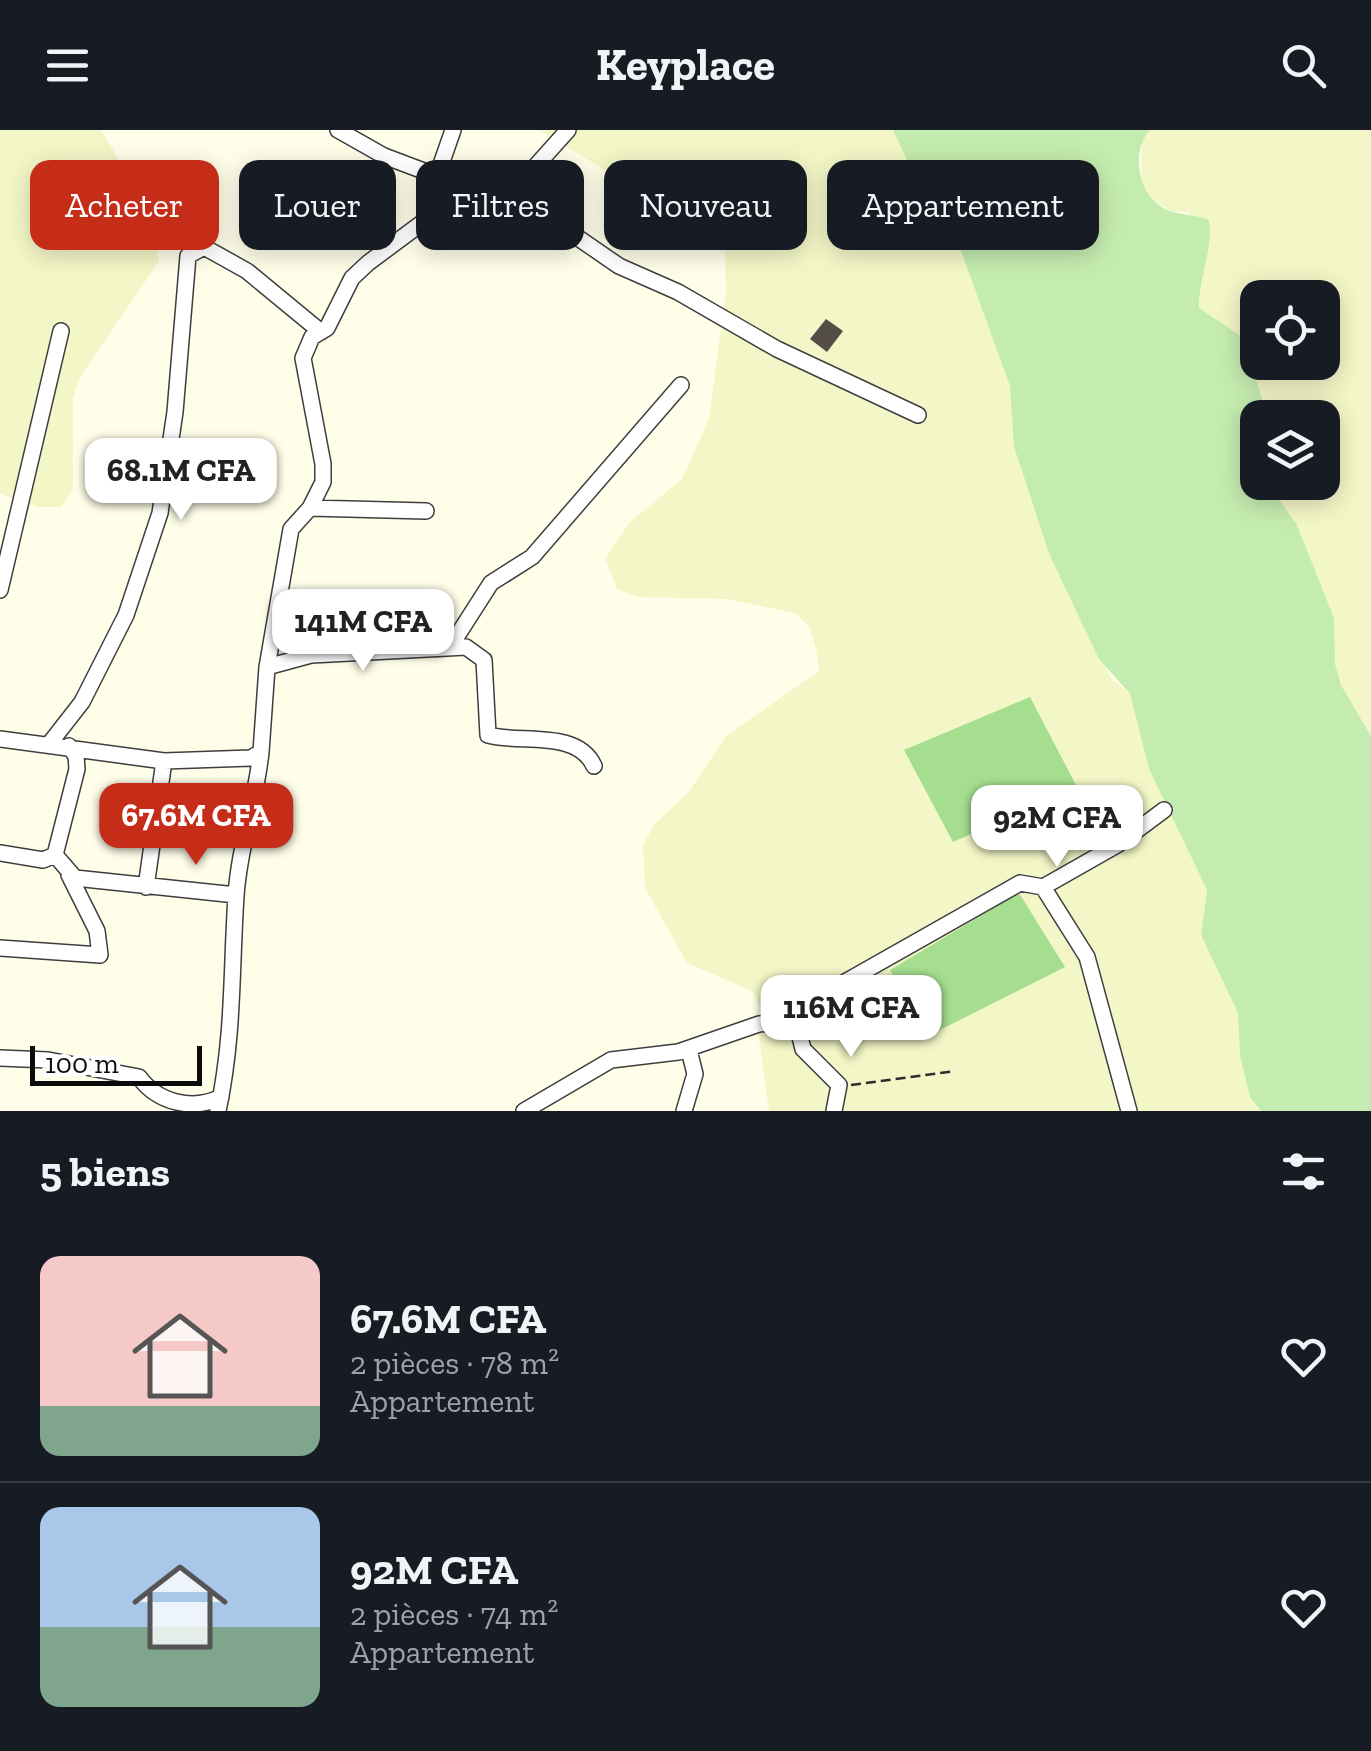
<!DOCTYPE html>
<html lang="fr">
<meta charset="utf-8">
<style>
body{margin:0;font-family:"Zilla Slab",serif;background:#20242c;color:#f1f3f6;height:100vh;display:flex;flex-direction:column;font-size:38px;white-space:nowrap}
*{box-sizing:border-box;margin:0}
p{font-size:32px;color:#9ea1a6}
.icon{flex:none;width:55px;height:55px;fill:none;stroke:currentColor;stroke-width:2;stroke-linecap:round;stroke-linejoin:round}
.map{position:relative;height:981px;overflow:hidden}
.drawer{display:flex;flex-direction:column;background:#171b24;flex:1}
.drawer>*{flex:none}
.top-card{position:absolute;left:30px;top:30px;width:1312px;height:90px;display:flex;gap:20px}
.buttons{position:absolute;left:1240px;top:150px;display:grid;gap:20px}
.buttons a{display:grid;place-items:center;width:100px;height:100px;border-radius:20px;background:#171b24;box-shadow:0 5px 25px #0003;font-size:50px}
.scale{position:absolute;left:30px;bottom:25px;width:172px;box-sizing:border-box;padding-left:10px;border:5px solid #0b0b0b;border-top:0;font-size:28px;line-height:35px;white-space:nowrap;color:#0b0b0b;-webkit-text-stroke:8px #fff;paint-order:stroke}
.price{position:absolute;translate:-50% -85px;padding:0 22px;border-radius:20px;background:#fff;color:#222;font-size:32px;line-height:65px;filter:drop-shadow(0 2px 5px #0008)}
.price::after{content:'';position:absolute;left:50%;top:60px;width:30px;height:22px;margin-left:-15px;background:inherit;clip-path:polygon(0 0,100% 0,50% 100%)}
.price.on{background:#c62d18;color:#fff}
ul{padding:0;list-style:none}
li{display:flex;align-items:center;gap:30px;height:250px;padding:0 40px}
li+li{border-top:2px solid #363941}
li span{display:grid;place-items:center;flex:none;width:280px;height:200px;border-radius:20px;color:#555}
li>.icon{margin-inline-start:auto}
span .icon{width:120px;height:120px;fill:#fffc;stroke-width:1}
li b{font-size:42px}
h2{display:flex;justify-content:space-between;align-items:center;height:120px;padding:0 40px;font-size:42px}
.chip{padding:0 35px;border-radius:20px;background:#171b24;box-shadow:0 5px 25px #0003;font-size:35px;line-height:90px}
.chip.on{background:#c62d18;color:#fff}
header{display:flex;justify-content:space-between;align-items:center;height:130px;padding:0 40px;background:#171b24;font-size:45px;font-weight:700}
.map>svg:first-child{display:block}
.farmland{fill:#f3f7c7;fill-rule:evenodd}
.green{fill:#c5ecb0}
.forest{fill:#a5de8e}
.building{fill:#554e47}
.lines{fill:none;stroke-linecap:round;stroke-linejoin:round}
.minor-casing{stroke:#3e3e3e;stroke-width:18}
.path{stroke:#2d2d2d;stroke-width:2.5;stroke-dasharray:10 5;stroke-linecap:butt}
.minor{stroke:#fff;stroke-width:15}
</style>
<header><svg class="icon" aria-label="menu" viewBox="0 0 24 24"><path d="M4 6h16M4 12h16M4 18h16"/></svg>Keyplace<svg class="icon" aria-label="search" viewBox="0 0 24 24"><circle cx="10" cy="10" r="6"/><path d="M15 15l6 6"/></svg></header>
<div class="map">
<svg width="1371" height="981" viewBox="0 0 1371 981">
<rect width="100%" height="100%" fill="#fffee9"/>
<path class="farmland" d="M 0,0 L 101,0 L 133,53 L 156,110 L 159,131 L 79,249 L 73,269 L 73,359 L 61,377 L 39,377 L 0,364 Z
M 539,0 L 893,0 L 902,12 L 909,32 L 948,85 L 988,191 L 1010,256 L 1021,341 L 1038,381 L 1050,426 L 1111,548 L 1130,564 L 1149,639 L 1207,760 L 1201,805 L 1238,883 L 1240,926 L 1250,967 L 1261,981 L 769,981 L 758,900 L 763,880 L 752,861 L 687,833 L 645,758 L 643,714 L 655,694 L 690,660 L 726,606 L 819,541 L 816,519 L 810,498 L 795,483 L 727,469 L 637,467 L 617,459 L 605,429 L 630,392 L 682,349 L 709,289 L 726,162 L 725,116 L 712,99 L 670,79 Z
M 1150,0 L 1371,0 L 1371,606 L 1341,555 L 1334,534 L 1334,488 L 1297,395 L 1267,353 L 1322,352 L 1322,288 L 1262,287 L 1262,269 L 1244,208 L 1199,178 L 1204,135 L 1189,82 L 1170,81 L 1151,69 L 1141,50 L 1142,9 ZM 1258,168 L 1322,168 L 1322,232 L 1258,232 Z"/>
<path class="green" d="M 893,0 L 1150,0 C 1129,23 1139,71 1170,81 C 1183,85 1196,85 1209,90 C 1213,121 1199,147 1199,178 L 1244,208 L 1262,269 L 1258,352 L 1267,353 L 1297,395 L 1334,488 L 1335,534 L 1341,555 L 1371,606 L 1371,981 L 1261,981 L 1250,967 L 1240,926 L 1238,883 L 1201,805 L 1207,760 L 1149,639 L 1130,564 L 1099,529 L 1050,426 L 1014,317 L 1010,256 L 948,85 L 908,32 Z"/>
<path class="forest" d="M 1030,567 L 1077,657 L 953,712 L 904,620 Z
M 1019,763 L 1065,837 L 924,908 L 890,840 Z"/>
<path class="building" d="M 826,189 L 843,201 L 827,222 L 810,209 Z"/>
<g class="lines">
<g class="minor-casing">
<path id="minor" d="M 338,0 L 384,26 L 437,46
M 491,64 L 525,48 L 568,0
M 442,78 L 437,46 L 453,0
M 310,378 L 323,352 L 323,334 L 303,228 L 312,207 L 327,198 L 352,148 L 368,133 L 442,78 L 478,61 L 555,92 L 619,136 L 678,162 L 777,219 L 918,285
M 0,460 L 61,201
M 450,517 L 491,453 L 532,427 L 681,255
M 267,537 L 311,525 L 466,517 L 484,530 L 488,605 C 520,614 577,599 594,636
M 0,609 L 164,631 L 251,628 L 261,622 L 267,537 L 291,399 L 310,378 L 426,381
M 50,613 L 82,572 L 126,485 L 160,383 L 175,282 L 188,126 L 204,117 L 247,141 L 321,202
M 157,693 L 182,700 L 248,697
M 0,723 L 43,730 L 55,725 L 77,639 L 76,626 L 69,616
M 55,725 L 75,748 L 236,765
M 146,757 L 164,631
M 1043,757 L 1117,715 L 1164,680
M 0,818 L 100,825 L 97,801 L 69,745
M 796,891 L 803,919 L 839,955 L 834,981
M 678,922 L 689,920 L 695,944 L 684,981
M 0,928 L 48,930 L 139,947 C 158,973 193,981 221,967
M 218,981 C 234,905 231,842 236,766 C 239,717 256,671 261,622
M 524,981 L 611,930 L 678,922 L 759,894 L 796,891 L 823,877 L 838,856 L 1020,753 L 1043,757 L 1087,827 L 1129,981"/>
</g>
<path class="path" d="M 851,955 L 955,941"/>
<use href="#minor" class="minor"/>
</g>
</svg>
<div class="buttons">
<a><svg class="icon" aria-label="locate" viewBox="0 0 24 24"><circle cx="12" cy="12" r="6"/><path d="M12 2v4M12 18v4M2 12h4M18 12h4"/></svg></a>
<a><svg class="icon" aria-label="layers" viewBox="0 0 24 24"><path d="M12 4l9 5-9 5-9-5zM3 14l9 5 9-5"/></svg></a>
</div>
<div class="scale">100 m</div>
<b class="price" style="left:181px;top:393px">68.1M CFA</b>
<b class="price" style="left:363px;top:544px">141M CFA</b>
<b class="price on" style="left:196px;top:738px">67.6M CFA</b>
<b class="price" style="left:1057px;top:740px">92M CFA</b>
<b class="price" style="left:851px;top:930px">116M CFA</b>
<div class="top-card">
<a class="chip on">Acheter</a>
<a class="chip">Louer</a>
<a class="chip">Filtres</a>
<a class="chip">Nouveau</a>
<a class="chip">Appartement</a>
</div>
</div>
<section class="drawer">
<h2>5 biens<svg class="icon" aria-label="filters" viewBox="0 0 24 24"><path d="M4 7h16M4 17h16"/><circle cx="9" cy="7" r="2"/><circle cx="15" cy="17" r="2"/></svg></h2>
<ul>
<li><span style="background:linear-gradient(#f6c9c9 75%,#7fa58c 0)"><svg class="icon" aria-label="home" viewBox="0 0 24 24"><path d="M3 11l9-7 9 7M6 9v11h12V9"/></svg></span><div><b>67.6M CFA</b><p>2 pièces · 78 m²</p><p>Appartement</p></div><svg class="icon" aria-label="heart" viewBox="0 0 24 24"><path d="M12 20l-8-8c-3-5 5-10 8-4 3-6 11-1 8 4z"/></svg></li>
<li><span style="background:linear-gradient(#a9c7e8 60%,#7fa58c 0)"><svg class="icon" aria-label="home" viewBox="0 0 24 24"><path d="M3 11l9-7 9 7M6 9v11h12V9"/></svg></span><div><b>92M CFA</b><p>2 pièces · 74 m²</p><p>Appartement</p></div><svg class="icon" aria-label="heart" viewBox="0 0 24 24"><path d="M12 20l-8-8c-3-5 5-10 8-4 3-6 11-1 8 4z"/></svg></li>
</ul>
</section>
